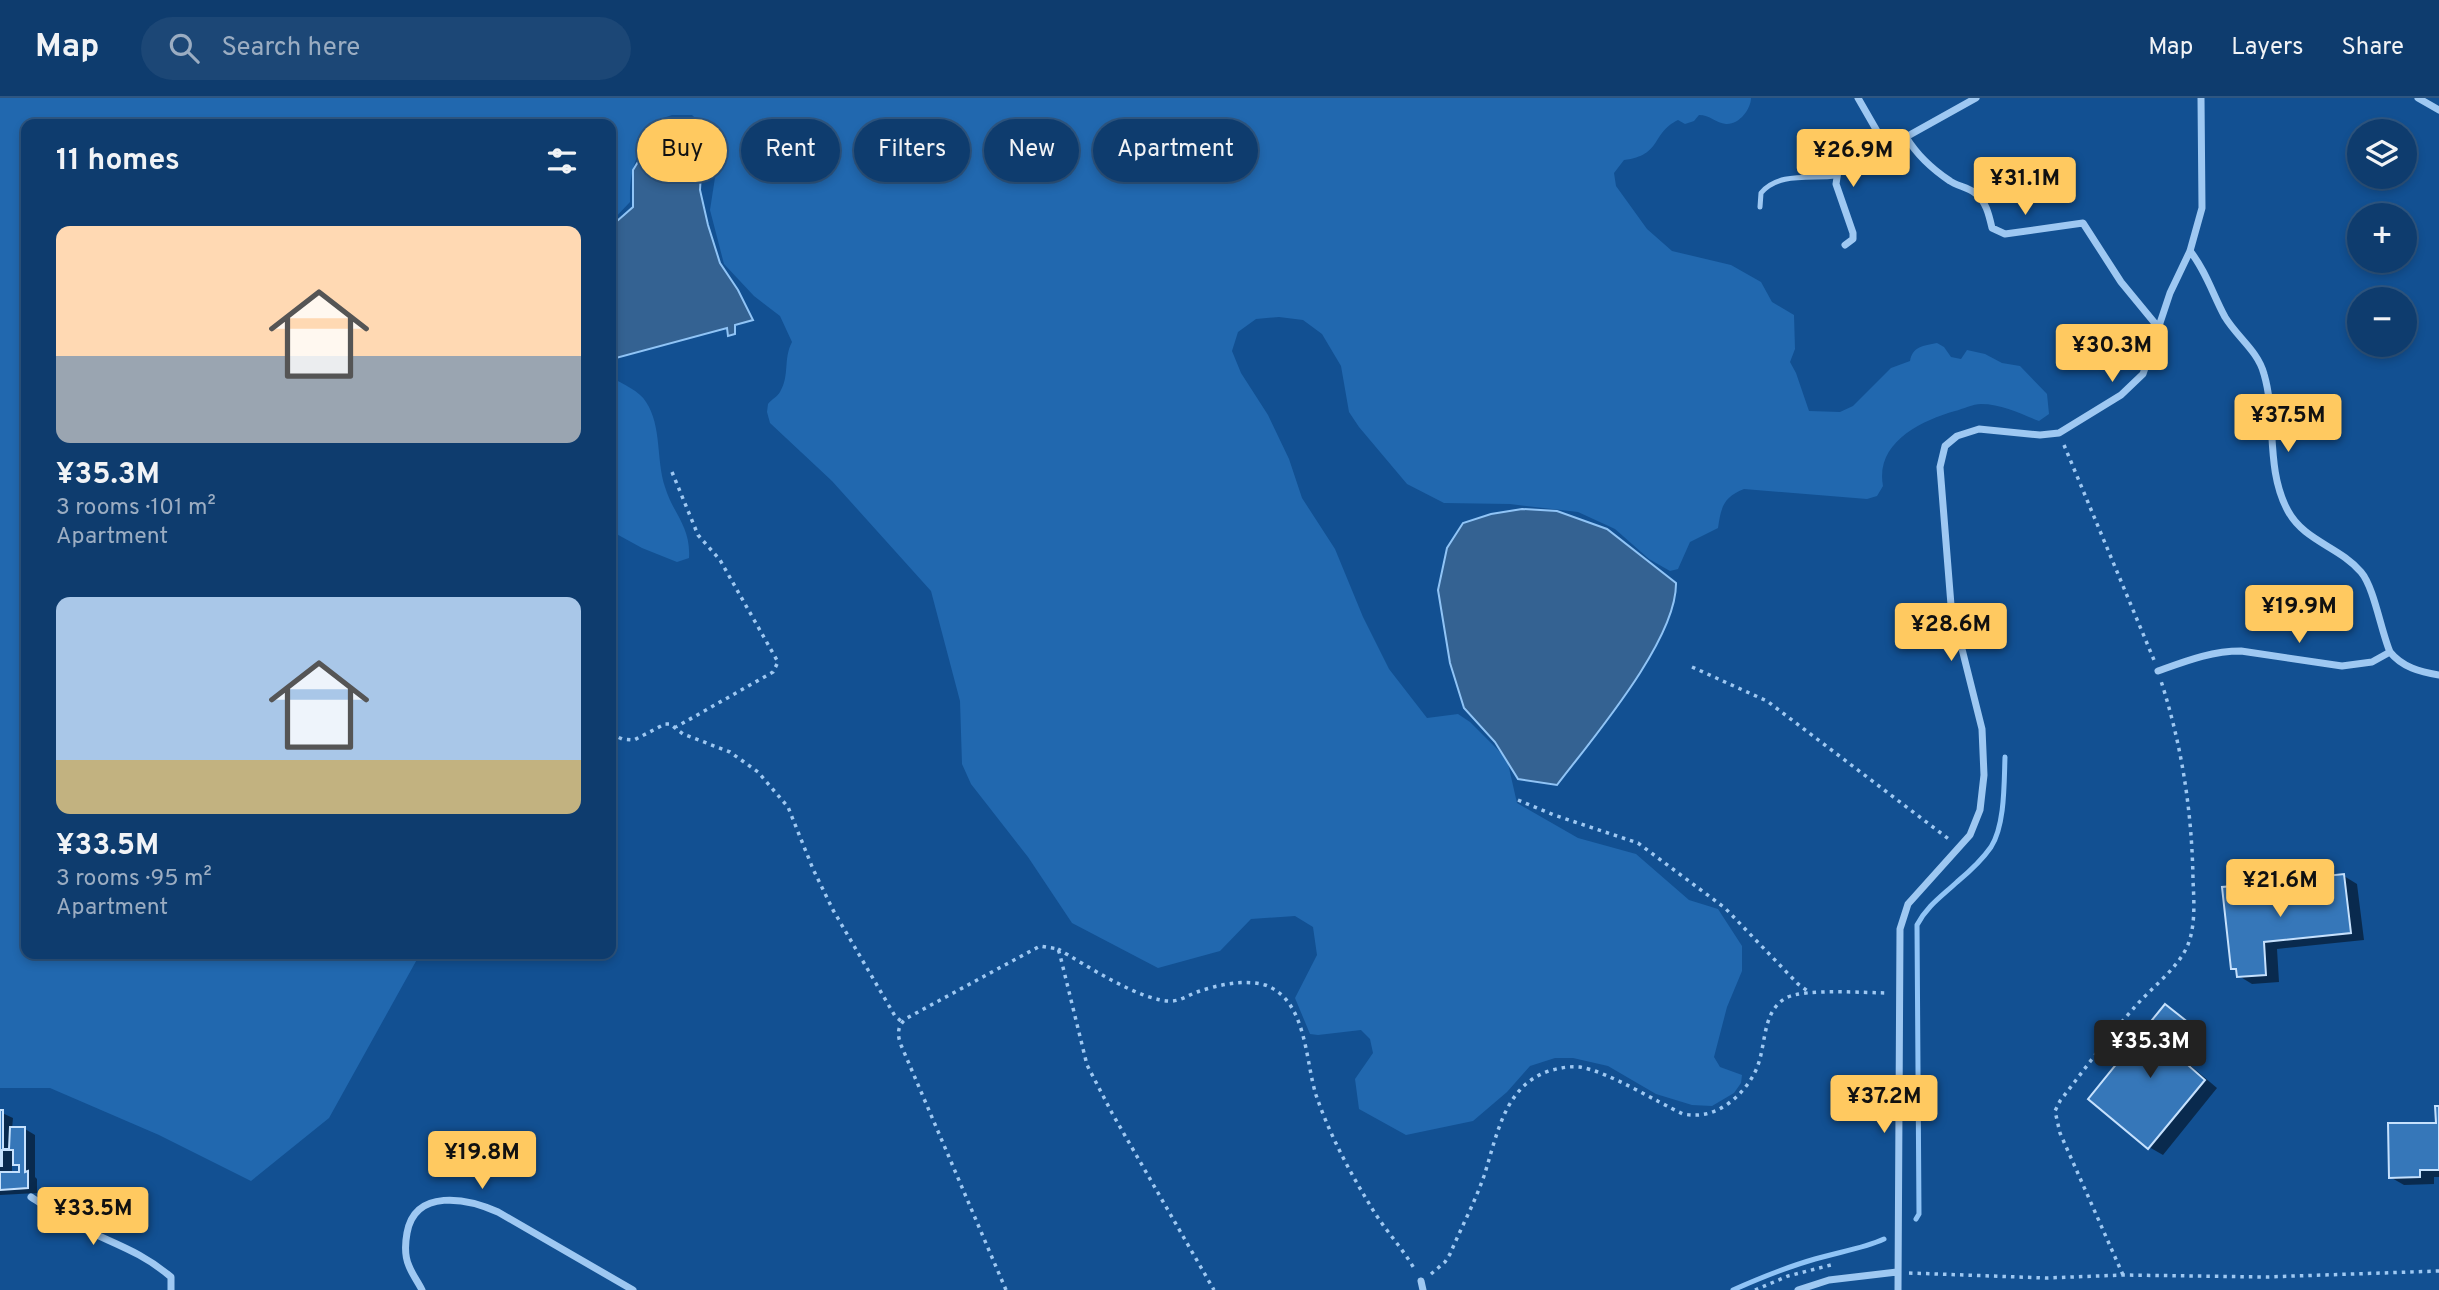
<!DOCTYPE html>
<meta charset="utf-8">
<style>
body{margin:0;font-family:Overpass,sans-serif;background:#1c4776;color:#f1f3f6;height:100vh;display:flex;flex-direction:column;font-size:26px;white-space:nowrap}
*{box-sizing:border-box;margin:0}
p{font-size:23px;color:#9badc2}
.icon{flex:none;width:38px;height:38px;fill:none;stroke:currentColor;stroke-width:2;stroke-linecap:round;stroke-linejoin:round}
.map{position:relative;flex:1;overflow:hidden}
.panel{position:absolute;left:21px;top:21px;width:595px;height:840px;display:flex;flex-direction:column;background:#0e3c6e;border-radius:14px;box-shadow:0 4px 10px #0003,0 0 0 2px #2e5681}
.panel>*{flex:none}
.banner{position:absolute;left:637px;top:21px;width:665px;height:63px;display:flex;gap:14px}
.tools{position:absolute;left:2347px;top:21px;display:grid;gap:14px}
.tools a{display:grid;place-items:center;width:70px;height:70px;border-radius:50%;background:#0e3c6e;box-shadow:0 4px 10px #0003,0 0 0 2px #2e5681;font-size:35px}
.price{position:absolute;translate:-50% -60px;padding:0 16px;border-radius:7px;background:#ffc960;color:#111;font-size:23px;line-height:46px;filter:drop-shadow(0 2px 4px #0008)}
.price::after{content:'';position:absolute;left:50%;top:42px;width:21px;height:16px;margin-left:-10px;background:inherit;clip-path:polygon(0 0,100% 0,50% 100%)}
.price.current{background:#222;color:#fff}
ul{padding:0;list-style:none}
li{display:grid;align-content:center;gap:14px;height:371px;padding:0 35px}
li span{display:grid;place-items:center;height:217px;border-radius:14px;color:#555}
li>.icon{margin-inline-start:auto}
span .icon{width:126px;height:126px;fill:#fffc;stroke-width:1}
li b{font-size:30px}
h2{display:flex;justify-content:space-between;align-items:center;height:84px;padding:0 35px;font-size:30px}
.pill{padding:0 24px;border-radius:32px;background:#0e3c6e;box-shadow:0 4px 10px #0003,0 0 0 2px #2e5681;font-size:24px;line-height:63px}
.pill.current{background:#ffc960;color:#111}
header{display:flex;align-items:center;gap:42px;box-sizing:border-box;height:98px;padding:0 35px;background:#0e3c6e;border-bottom:2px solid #2e5681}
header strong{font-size:33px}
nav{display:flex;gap:38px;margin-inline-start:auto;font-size:24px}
.search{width:490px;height:63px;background:#1c4776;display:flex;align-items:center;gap:18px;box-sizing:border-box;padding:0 24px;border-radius:38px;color:#9badc2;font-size:26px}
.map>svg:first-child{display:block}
.green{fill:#2168af}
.water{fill:#346292;stroke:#90c4f6;stroke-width:2}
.shadow{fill:#0007;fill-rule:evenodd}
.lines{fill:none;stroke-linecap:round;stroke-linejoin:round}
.stream{stroke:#90c4f6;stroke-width:5}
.building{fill:#3677b9;stroke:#c6e1fd;stroke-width:2}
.path{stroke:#9ec8f2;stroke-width:3.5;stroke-dasharray:3.5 5;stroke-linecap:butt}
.lane{stroke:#9ec8f2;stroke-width:5}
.street{stroke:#9ec8f2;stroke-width:7}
</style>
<header>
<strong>Map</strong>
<div class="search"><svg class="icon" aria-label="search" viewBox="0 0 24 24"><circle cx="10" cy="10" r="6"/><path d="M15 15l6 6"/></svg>Search here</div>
<nav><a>Map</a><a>Layers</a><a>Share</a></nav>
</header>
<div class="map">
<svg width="2439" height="1192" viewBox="0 0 2439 1192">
<rect width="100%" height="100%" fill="#125092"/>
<path class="green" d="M 0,0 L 1751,0 C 1751,11 1739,27 1726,26 C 1716,25 1710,17 1699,17 L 1694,23 L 1685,26 L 1678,22 C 1650,36 1663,57 1624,62 L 1614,75 L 1616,88 L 1647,131 L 1672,153 L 1731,167 L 1761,184 L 1772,204 L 1794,217 L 1795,251 L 1790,264 L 1796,275 L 1809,313 L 1840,314 L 1853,308 L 1891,270 L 1910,263 C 1913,248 1923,248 1937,245 L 1944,249 L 1951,259 L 1961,261 L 1967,252 L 1985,256 L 2002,265 L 2020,268 L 2047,296 L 2049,316 L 2039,323 C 2021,316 2002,306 1981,306 C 1973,306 1963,311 1955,313 C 1920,323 1875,345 1883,388 L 1877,398 L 1867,401 L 1744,391 C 1723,399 1721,410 1718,430 L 1690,444 L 1678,471 L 1670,473 L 1649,461 L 1615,431 L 1578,414 L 1510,406 L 1444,405 L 1407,386 L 1359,329 L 1349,314 L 1341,268 L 1322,236 L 1303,222 L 1279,219 L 1256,221 L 1238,234 L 1232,253 L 1241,275 L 1268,317 L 1289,361 L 1302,400 L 1335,451 L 1363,519 L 1389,571 L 1427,620 L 1458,616 L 1470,624 L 1507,661 L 1517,705 L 1578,740 L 1636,756 L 1689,802 L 1718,811 L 1742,848 L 1742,873 L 1727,909 L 1714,959 L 1720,969 L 1742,977 L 1741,985 L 1734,995 L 1712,1008 L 1692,1007 L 1656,996 L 1608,968 L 1573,960 L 1555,960 L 1530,968 L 1507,994 L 1473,1023 L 1406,1037 L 1359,1011 L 1355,981 L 1373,955 L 1370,941 L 1361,932 L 1318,937 L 1310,936 L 1295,900 L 1317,857 L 1313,829 L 1295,818 L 1251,821 L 1220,853 L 1158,870 L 1072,825 L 1028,759 L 971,686 L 962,666 L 960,603 L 931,493 L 832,383 L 770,325 L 767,314 L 768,306 C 772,301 777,299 780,294 C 790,277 783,261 792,244 L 780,218 L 754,198 L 724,166 L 710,112 L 716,73 L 708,32 L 692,17 L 672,17 L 657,22 C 639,53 629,67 630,104 L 611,124 L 611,26 L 26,26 L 26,856 L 420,856 L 329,1020 L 251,1083 L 159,1037 L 50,990 L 0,990 Z
M 611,279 C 622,286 640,293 646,304 C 662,328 656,362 665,389 C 673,416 691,428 689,460 L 677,464 L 642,450 L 611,433 Z"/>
<path class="water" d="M 678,20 L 691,20 L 697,26 L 703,38 L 700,92 L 708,127 L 720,165 L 738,192 L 753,222 L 735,227 L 735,236 L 728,238 L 727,230 L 616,260 L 611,258 L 611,163 L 614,138 L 617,123 L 633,109 L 633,72 L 660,28 Z
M 1522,411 L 1557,413 L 1607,431 L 1676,485 C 1677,542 1592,641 1557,687 L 1518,681 L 1495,644 L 1464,610 L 1450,565 L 1438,492 L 1447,450 L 1463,425 L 1491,416 Z"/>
<path class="shadow" d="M 2344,778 L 2357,786 L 2364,842 L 2277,851 L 2279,884 L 2252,886 L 2239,878 L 2238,874 L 2232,870 L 2268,786 L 2282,794 L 2282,798 L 2321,794 Z
M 2166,908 L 2206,937 L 2184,962 L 2217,990 L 2163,1057 L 2149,1049 Z
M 2439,1009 L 2439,1079 L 2434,1079 L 2434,1086 L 2404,1087 L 2390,1079 L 2437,1027 Z
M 0,1014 L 13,1020 L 12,1031 L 25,1031 L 35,1037 L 35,1079 L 37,1081 L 37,1095 L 0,1097 ZM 12,1065 L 21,1070 L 21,1075 L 12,1075 Z"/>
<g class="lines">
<path class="stream" d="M 1916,1121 L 1919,1116 L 1917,827 C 1927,808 1942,798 1957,784 C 1969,774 1982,762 1991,749 C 2005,727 2004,686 2005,659
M 1733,1192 C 1760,1180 1787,1169 1815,1161 C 1838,1154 1862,1151 1884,1141"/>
</g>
<path class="building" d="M 2344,776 L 2351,835 L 2264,844 L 2266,877 L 2237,879 L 2236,871 L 2231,871 L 2222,789 L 2269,785 L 2270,797 L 2319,792 L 2317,779 Z
M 2165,906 L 2194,929 L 2172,953 L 2205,982 L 2148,1051 L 2088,1001 Z
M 2435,1008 L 2439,1008 L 2439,1072 L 2420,1072 L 2420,1079 L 2389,1080 L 2388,1025 L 2436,1025 Z
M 0,1012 L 3,1012 L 3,1051 L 9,1051 L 10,1029 L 25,1029 L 25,1074 L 28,1073 L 28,1090 L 0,1092 L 0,1074 L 19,1074 L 19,1067 L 13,1067 L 13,1052 L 2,1052 L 2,1068 L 0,1068 Z"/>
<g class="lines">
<path class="path" d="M 2064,347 L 2154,562
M 672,374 L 698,437 L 720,462 L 778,564 L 773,574 L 676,629
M 1692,569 L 1767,603 L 1950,742
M 611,636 L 622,641 L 634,642 L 665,626 L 670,626 L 683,636 L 730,654 L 758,674 L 788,709 L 813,771 L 833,812 L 895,918 L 902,924
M 1518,702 L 1554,717 L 1638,745 L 1725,810 L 1798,886 L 1809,894
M 1058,851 C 1084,866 1143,905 1173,903 C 1182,902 1189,897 1197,894 C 1217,887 1244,881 1265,887 C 1307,902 1305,962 1316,997 C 1329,1035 1349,1073 1370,1107 C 1383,1130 1402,1149 1415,1172
M 1909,1175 L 2046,1180 L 2123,1177 L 2266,1179 L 2439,1173
M 1431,1176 L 1445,1164 L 1450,1156 C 1461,1130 1475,1104 1484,1078 C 1497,1038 1504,988 1549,973 C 1559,970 1569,968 1580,969 C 1609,974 1655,1003 1683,1016 C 1700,1019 1714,1016 1729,1005 C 1740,997 1750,985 1756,972 C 1767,948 1761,914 1786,900 C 1804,890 1866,895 1889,895
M 2123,1177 L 2060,1035 L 2055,1013 L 2060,1003 C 2084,972 2107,940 2133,911 C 2150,891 2174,874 2186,851 C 2196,831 2194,804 2193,782 C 2192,714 2182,648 2161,583
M 1006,1192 L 901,947 C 897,937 897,927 907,920 L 1040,848 L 1058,851 L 1060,857 L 1087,967 L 1112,1015 L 1214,1192
M 1755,1192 L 1788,1178 L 1831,1167"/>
<path class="lane" d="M 1760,109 L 1761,95 C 1778,74 1811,81 1836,78"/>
<path class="street" d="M 1858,0 L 1885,47
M 1976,0 L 1906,39 C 1917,57 1932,71 1950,83 C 1957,88 1968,89 1975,95 C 1986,103 1989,117 1992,130 L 2005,136 L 2083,125 L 2121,184 L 2158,229
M 2418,0 L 2439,12
M 1845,147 L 1853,141 L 1853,135 L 1836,86 L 1838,73 L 1871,54 L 1906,39
M 2190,153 C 2206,173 2213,197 2225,219 C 2237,239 2258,253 2264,276 C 2277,320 2265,371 2288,413 C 2304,443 2340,449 2361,474 C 2374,489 2381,533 2390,554
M 2158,573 C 2186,563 2211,553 2241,553 L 2342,568 L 2372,564 L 2390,554 C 2402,569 2420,574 2439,577
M 31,1099 C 43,1107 56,1116 69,1123 C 106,1144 137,1150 171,1179 L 171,1192
M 1421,1183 L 1423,1192
M 422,1192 C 418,1184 412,1176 409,1168 C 404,1157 405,1146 407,1135 C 415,1090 467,1100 498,1114 L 633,1192
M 1798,1192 L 1829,1182 L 1897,1174
M 1898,1192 L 1900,831 L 1908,806 L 1970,737 L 1980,712 L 1984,677 L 1982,631 L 1951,507 L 1940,369 L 1945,348 L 1957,338 L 1979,331 L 2040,337 L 2059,335 L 2121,297 L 2143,276 L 2170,195 L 2190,153 L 2202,110 L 2201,0"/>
</g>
</svg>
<div class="tools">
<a><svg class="icon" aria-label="layers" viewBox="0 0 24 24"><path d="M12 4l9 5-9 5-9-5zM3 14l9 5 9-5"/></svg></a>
<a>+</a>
<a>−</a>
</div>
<b class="price" style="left:1853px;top:91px">¥26.9M</b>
<b class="price" style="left:2025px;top:119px">¥31.1M</b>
<b class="price" style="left:2112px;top:286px">¥30.3M</b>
<b class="price" style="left:2288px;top:356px">¥37.5M</b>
<b class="price" style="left:2299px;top:547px">¥19.9M</b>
<b class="price" style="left:1951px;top:565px">¥28.6M</b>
<b class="price" style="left:2280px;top:821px">¥21.6M</b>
<b class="price current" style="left:2150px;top:982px">¥35.3M</b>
<b class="price" style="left:1884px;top:1037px">¥37.2M</b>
<b class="price" style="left:482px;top:1093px">¥19.8M</b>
<b class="price" style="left:93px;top:1149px">¥33.5M</b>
<div class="banner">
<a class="pill current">Buy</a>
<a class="pill">Rent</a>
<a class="pill">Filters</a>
<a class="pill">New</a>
<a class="pill">Apartment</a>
</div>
<section class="panel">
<h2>11 homes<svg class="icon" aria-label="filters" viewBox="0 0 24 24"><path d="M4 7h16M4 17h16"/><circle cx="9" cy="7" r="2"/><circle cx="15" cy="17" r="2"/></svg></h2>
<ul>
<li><span style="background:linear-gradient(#ffd9b3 60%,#9aa5b1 0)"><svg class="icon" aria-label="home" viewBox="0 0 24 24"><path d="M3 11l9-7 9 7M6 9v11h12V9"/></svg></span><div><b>¥35.3M</b><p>3 rooms · 101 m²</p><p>Apartment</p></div></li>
<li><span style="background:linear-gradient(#a9c7e8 75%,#c2b280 0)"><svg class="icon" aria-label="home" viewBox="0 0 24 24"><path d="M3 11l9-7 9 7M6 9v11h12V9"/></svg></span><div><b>¥33.5M</b><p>3 rooms · 95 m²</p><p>Apartment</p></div></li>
</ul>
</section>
</div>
